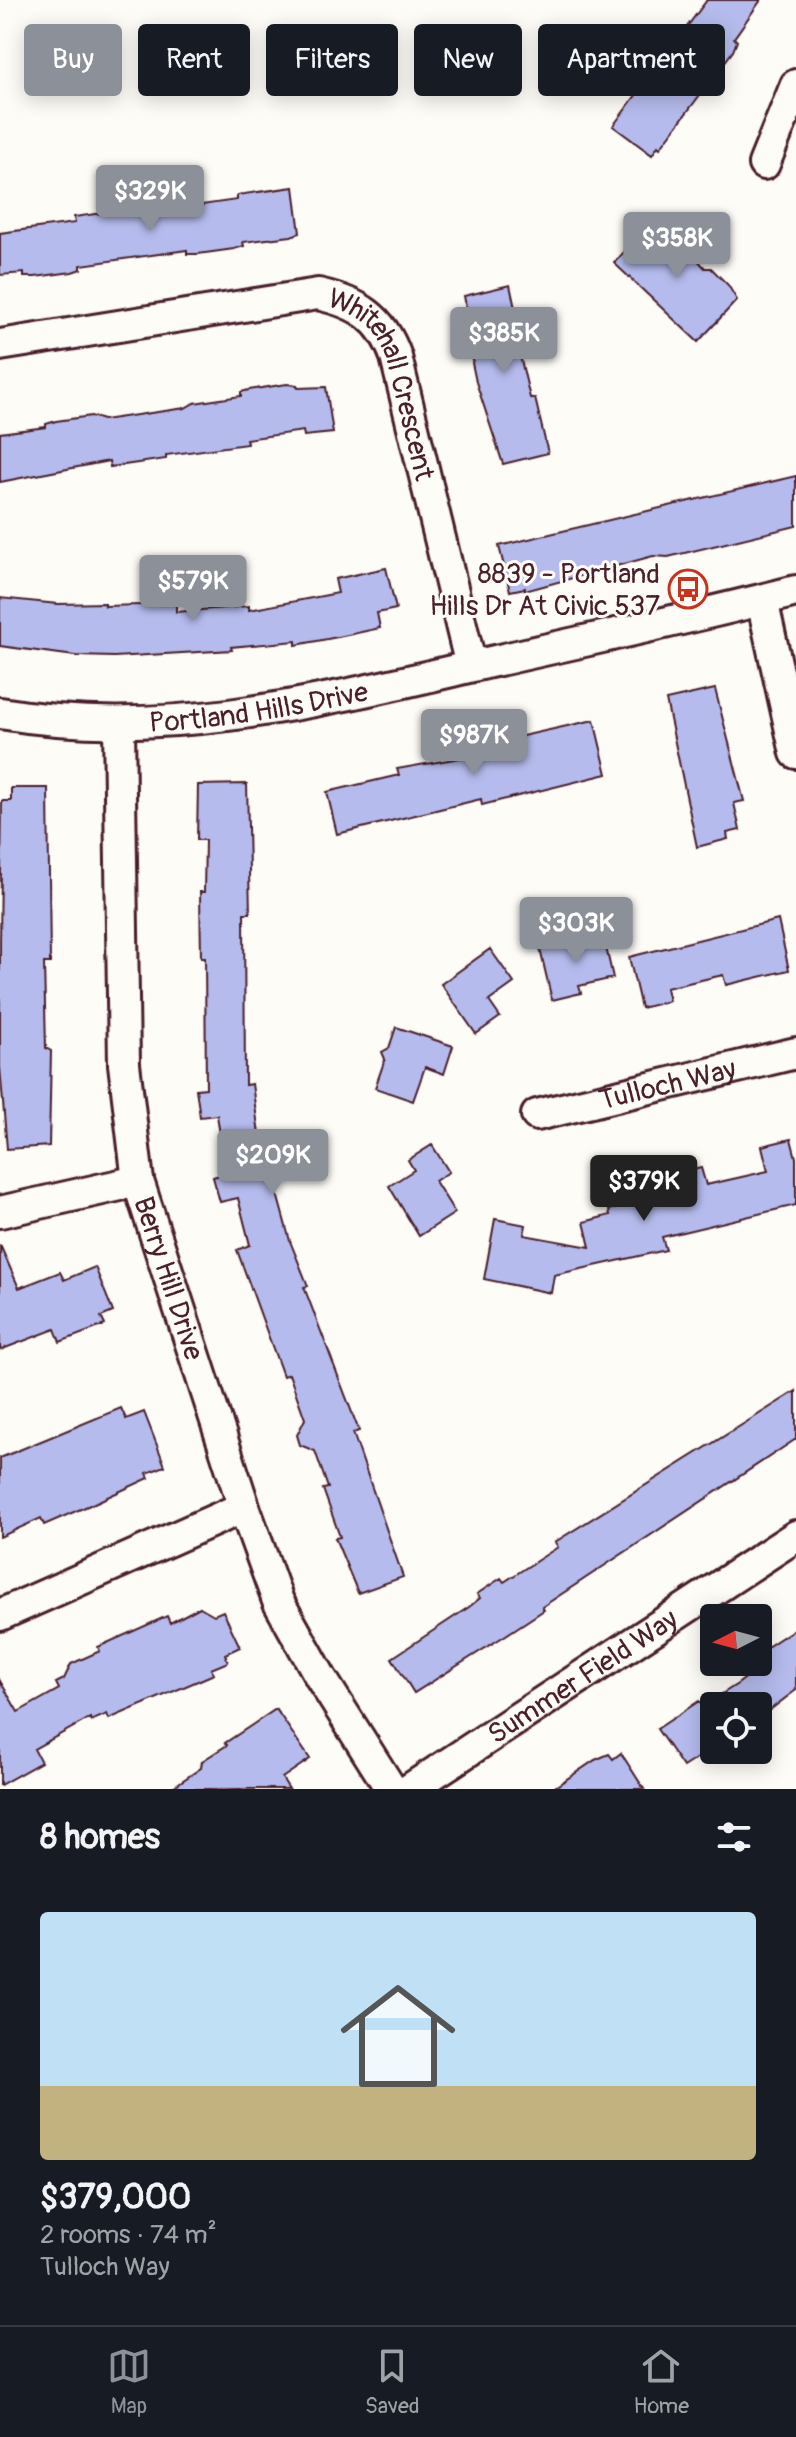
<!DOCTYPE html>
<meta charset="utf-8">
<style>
body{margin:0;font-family:Pangolin,sans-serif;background:#20242c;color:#f1f3f6;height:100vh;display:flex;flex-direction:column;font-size:30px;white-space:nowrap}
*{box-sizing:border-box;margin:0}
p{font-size:26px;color:#9ea1a6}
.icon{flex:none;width:44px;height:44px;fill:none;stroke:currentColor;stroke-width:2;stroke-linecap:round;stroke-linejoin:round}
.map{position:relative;height:1789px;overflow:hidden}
.panel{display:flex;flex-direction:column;background:#171b24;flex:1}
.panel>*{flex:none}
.guide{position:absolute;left:24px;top:24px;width:748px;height:72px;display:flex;gap:16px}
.needle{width:52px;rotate:264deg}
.tools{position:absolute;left:700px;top:1604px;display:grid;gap:16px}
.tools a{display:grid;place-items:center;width:72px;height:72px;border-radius:8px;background:#171b24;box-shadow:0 4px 20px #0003;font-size:40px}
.price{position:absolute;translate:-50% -68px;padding:0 18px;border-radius:8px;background:#8c9099;color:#fff;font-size:26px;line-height:52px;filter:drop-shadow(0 2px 4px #0008)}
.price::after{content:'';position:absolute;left:50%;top:48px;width:24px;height:18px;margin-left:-12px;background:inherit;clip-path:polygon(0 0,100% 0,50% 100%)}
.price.current{background:#222;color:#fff}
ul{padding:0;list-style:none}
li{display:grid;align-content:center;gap:16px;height:424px;padding:0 40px}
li+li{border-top:2px solid #363941}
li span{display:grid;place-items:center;height:248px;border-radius:8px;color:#555}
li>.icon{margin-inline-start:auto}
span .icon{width:144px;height:144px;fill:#fffc;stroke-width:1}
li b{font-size:34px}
h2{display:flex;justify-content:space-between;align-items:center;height:96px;padding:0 40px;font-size:34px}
.tag{padding:0 28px;border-radius:8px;background:#171b24;box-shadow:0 4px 20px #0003;font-size:28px;line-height:72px}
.tag.current{background:#8c9099;color:#fff}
.tab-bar{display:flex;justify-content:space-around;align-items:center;height:112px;border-top:2px solid #363941;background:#171b24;font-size:22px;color:#9ea1a6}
.tab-bar a{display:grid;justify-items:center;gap:4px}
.tab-bar .current{color:#8c9099}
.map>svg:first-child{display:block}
.building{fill:#b5bced;stroke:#4a1f2b;stroke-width:2}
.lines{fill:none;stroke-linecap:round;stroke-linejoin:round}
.minor-casing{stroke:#4a1f2b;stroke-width:36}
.minor{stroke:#fdfcf7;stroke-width:30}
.labels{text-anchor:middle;stroke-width:6;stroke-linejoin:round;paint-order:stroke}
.street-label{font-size:28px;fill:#4a1f2b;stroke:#fdfcf7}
.poi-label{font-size:28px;fill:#4a1f2b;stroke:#fdfcf7;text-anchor:end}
</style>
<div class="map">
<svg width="796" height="1789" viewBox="0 0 796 1789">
<rect width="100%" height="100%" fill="#fdfcf7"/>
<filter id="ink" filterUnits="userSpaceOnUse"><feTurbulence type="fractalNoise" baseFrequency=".0125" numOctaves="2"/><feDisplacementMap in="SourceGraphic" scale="16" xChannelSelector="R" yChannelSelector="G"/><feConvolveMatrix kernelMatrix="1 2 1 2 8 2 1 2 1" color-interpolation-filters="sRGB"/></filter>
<g filter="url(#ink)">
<path class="building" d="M 707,0 L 761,0 L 734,38 L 737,41 L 733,51 L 660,148 L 658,146 L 652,155 L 613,126 Z
M 294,187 L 300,233 L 291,236 L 243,242 L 244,246 L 234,249 L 198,254 L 187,254 L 187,250 L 81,265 L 81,269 L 72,272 L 35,277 L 24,277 L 24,273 L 0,275 L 0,233 L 75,223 L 74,217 L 152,206 L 180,203 L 181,208 L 237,200 L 237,195 Z
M 652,222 L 660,230 L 665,224 L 705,268 L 711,268 L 728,285 L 737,300 L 698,342 L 614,263 Z
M 510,285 L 522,341 L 517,343 L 530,398 L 535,398 L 548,453 L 503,464 L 476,382 L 472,363 L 475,352 L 464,296 Z
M 287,384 L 297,385 L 298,388 L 326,387 L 333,433 L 304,436 L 303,431 L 246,439 L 247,444 L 166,455 L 166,459 L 110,467 L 109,461 L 0,482 L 0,433 L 46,427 L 46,424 L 56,421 L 91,416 L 103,420 L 185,408 L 194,403 L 241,396 L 241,392 L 249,390 Z
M 796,476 L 796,526 L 668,557 L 653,556 L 525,591 L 525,588 L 510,591 L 499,546 Z
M 386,568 L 396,609 L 377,613 L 380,628 L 343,636 L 296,645 L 296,641 L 231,647 L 232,650 L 114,657 L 75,656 L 0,646 L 0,598 L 58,604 L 105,603 L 105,606 L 176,604 L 176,612 L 249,606 L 249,610 L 338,593 L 335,579 Z
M 715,689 L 744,801 L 734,803 L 740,830 L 727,833 L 728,839 L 697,847 L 666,700 Z
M 594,720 L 607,774 L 482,805 L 481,799 L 337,834 L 327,792 L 399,775 L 397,769 L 471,756 L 469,748 Z
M 247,784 L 250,913 L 244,913 L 245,1085 L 252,1084 L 263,1162 L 268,1161 L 290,1241 L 308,1286 L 304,1287 L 359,1431 L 353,1433 L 403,1577 L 358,1593 L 335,1538 L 340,1537 L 323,1489 L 328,1488 L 315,1451 L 300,1445 L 297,1435 L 305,1419 L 289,1374 L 283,1376 L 237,1250 L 250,1245 L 238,1198 L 220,1202 L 213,1177 L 226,1173 L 217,1115 L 200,1117 L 196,1089 L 206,1088 L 205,957 L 201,957 L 200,892 L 204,892 L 205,840 L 197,840 L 198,785 Z
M 11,788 L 48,788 L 50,963 L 44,963 L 46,1048 L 51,1051 L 49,1146 L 7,1149 L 0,1067 L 0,941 L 2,801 L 11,801 Z
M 778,920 L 789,970 L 726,985 L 723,975 L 666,988 L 669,1001 L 641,1008 L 629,957 Z
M 603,934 L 613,978 L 579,986 L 581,993 L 552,1000 L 540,949 Z
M 490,949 L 514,983 L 489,1001 L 500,1017 L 476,1034 L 441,984 Z
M 396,1027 L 453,1046 L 444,1074 L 425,1067 L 413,1101 L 375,1088 L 385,1059 L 382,1052 L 389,1048 Z
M 791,1139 L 796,1158 L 796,1205 L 662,1237 L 666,1250 L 554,1275 L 551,1293 L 484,1279 L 495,1219 L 526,1225 L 524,1235 L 590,1247 L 584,1222 L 610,1215 L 609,1210 L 625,1206 L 624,1201 L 676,1189 L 673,1175 L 701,1168 L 706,1185 L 768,1171 L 762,1146 Z
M 432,1145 L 449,1172 L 435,1181 L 455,1213 L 419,1236 L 389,1186 L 414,1170 L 408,1160 Z
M 0,1245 L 19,1288 L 60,1272 L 64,1280 L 95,1267 L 113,1312 L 101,1317 L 105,1325 L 60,1342 L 55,1329 L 0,1350 Z
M 796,1391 L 796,1439 L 542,1607 L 544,1610 L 506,1635 L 414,1693 L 392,1658 L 469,1607 L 480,1598 L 477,1594 L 501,1578 L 504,1582 L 558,1547 L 555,1542 Z
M 121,1408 L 126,1419 L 144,1412 L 165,1466 L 147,1473 L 149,1478 L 90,1505 L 44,1525 L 41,1518 L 0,1537 L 0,1458 Z
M 200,1607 L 214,1615 L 223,1611 L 240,1647 L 225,1654 L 228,1662 L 211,1669 L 214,1674 L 109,1719 L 107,1714 L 91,1721 L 90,1718 L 34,1749 L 41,1762 L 0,1785 L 0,1681 L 18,1712 L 59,1689 L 56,1683 L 64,1679 L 71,1664 L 100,1651 L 98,1647 L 167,1616 L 170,1623 Z
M 796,1628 L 796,1690 L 758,1719 L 758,1706 L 714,1706 L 714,1747 L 683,1767 L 657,1729 L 699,1701 L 703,1706 L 739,1683 L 760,1666 L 758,1653 Z
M 276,1709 L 310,1759 L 282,1778 L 289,1789 L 170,1789 L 201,1768 L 202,1761 L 227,1745 L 225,1743 Z
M 621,1753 L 644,1789 L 552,1789 L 595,1760 L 609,1754 L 613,1759 Z"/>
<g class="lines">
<g class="minor-casing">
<g id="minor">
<path d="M 764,164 L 796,85"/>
<path id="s1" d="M 0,345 L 318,294 C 358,303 382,317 396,357 L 471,666"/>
<path d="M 762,600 L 796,753"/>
<path id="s2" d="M 0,713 C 172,742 329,699 495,661 C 596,638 697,617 796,591"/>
<path id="s3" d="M 119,726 L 124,1064 L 138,1181 L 244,1507 L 278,1601 L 321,1678 L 391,1789"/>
<path id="s4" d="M 537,1115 L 796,1053"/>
<path d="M 0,1212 L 138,1181"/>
<path d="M 0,1615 L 244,1507"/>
<path id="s5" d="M 410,1789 L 796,1536"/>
</g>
</g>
<use href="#minor" class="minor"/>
</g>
</g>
<defs>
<g id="bus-ring" transform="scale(2)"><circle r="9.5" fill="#fdfcf7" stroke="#c8321e" stroke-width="1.5"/><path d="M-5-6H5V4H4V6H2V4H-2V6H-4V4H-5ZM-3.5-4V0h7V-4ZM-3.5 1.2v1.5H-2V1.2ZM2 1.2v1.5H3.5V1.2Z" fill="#c8321e"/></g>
</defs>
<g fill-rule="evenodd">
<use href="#bus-ring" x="688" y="589"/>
</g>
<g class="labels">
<g class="street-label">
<text dy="10" stroke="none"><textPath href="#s1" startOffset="444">Whitehall Crescent</textPath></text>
<text dy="10" stroke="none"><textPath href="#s2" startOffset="260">Portland Hills Drive</textPath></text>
<text dy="10" stroke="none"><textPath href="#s4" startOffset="134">Tulloch Way</textPath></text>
<text dy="10" stroke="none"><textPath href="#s3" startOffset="558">Berry Hill Drive</textPath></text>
<text dy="10" stroke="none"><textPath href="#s5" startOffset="206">Summer Field Way</textPath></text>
</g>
<g class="poi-label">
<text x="660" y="583">8839 - Portland<tspan x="660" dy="32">Hills Dr At Civic 537</tspan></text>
</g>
</g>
</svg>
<div class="tools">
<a><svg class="needle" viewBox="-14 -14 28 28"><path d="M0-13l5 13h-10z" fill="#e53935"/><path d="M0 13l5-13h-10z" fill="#9ea1a6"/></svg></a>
<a><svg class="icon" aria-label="locate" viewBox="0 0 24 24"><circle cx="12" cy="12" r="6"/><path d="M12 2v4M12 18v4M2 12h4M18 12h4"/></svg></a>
</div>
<b class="price" style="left:150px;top:233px">$329K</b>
<b class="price" style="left:677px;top:280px">$358K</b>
<b class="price" style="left:504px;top:375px">$385K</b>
<b class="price" style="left:193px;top:623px">$579K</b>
<b class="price" style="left:474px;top:777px">$987K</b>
<b class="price" style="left:576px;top:965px">$303K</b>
<b class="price" style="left:273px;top:1197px">$209K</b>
<b class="price current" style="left:644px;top:1223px">$379K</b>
<div class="guide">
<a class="tag current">Buy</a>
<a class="tag">Rent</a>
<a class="tag">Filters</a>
<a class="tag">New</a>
<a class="tag">Apartment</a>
</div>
</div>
<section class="panel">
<h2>8 homes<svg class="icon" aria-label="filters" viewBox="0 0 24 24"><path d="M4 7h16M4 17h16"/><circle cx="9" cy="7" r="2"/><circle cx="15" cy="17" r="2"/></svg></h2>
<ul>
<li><span style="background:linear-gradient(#bfe0f5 70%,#c2b280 0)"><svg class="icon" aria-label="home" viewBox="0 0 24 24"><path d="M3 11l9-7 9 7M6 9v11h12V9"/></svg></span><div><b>$379,000</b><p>2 rooms · 74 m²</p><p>Tulloch Way</p></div></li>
</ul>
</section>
<nav class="tab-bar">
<a class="current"><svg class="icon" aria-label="map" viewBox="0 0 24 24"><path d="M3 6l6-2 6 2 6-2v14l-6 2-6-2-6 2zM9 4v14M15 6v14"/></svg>Map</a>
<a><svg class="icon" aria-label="saved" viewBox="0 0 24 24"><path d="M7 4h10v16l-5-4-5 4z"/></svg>Saved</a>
<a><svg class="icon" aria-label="home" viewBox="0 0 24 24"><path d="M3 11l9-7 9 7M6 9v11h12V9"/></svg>Home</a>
</nav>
